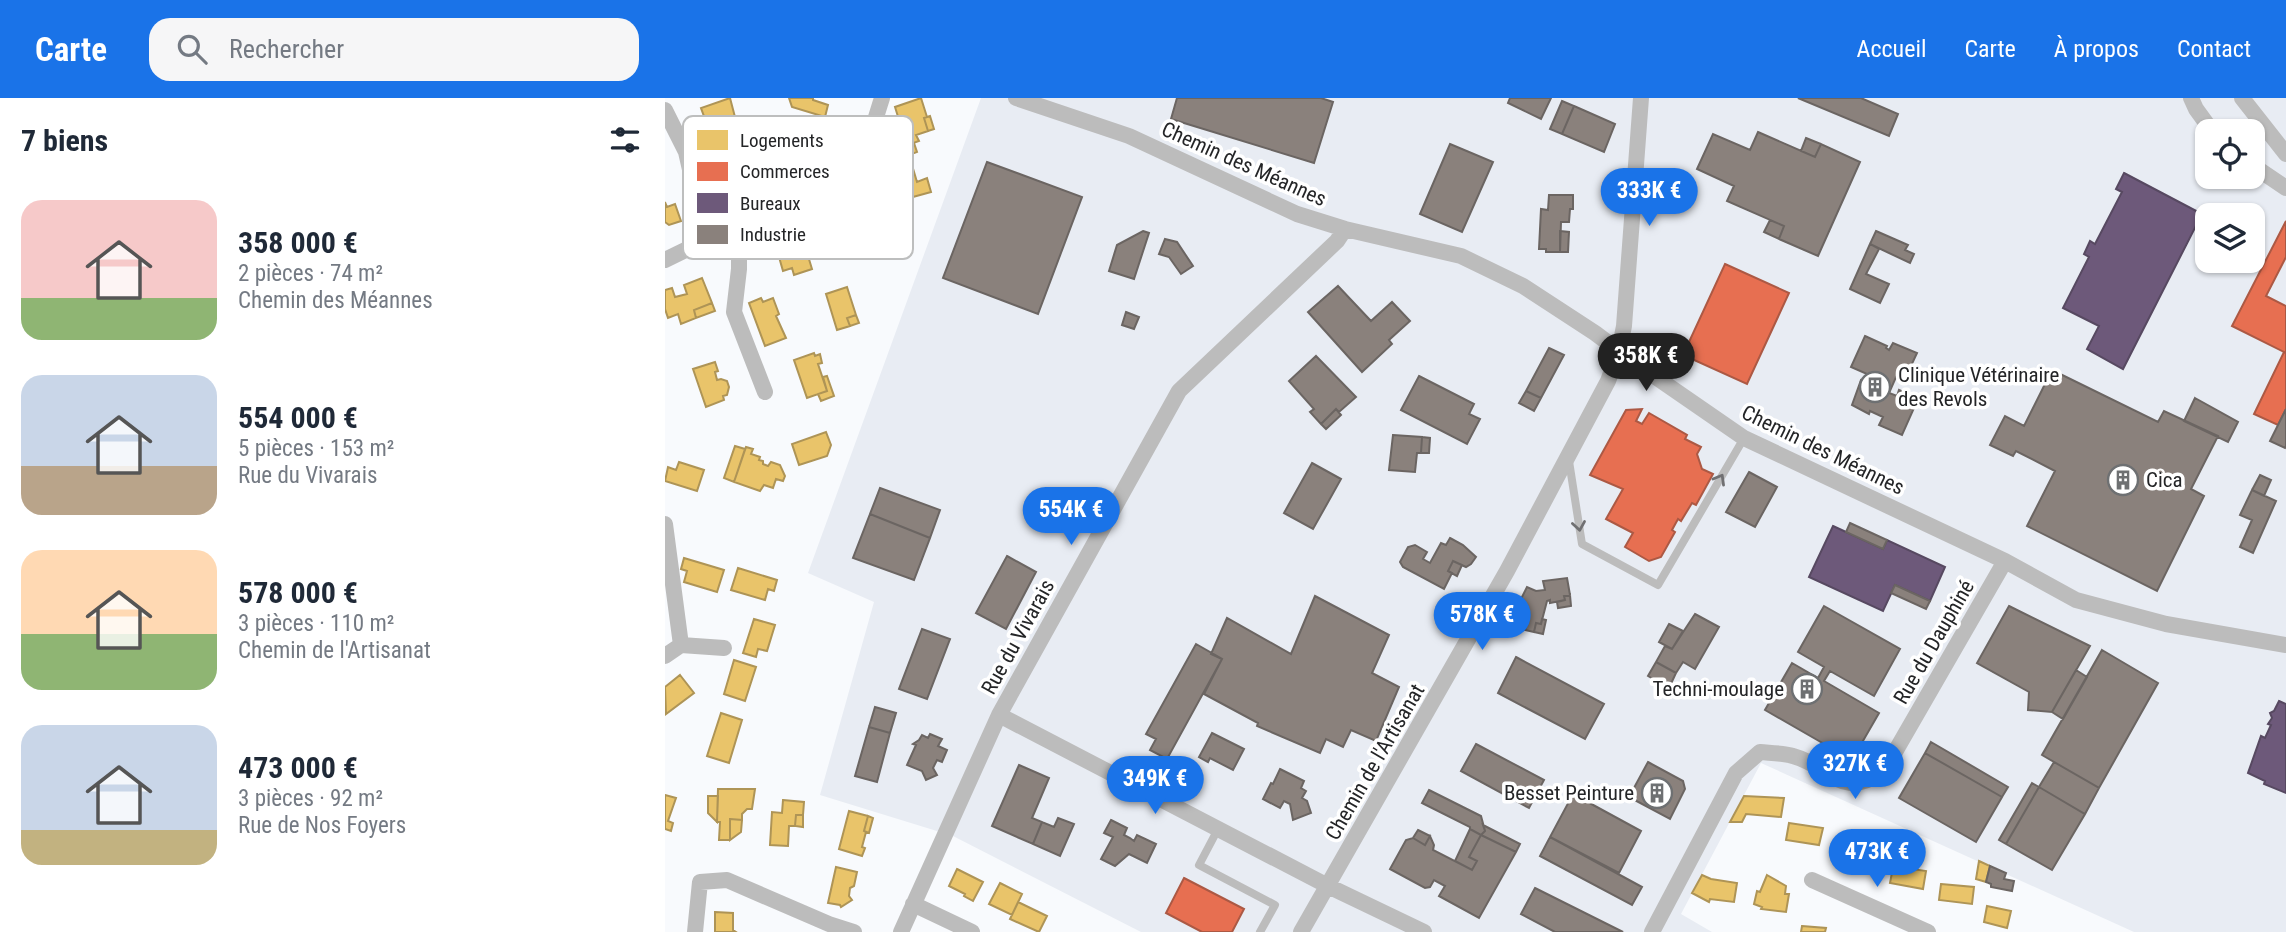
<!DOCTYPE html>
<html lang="fr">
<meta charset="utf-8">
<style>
body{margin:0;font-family:"Roboto Condensed",sans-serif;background:#f6f6f7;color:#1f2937;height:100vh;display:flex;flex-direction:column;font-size:26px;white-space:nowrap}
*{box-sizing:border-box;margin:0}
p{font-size:23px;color:#747a83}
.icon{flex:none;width:38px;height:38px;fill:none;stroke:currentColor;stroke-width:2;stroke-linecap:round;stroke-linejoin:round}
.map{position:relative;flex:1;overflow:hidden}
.details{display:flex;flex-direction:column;background:#fff;width:665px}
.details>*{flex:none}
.controls{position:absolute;left:1530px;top:21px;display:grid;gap:14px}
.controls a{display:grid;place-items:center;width:70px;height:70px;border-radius:14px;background:#fff;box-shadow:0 2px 5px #0004;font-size:35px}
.price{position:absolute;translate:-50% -60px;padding:0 16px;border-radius:24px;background:#1a73e8;color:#fff;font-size:23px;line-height:46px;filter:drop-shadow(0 2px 4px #0008)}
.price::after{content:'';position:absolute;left:50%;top:42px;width:21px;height:16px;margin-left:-10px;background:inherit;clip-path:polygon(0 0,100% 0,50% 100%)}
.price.on{background:#222;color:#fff}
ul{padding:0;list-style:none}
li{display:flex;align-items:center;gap:21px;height:175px;padding:0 21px}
li span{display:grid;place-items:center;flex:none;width:196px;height:140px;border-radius:21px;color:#555}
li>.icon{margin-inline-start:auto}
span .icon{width:84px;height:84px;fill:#fffc;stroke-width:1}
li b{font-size:30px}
h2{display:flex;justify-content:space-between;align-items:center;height:84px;padding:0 21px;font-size:30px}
header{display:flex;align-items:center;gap:42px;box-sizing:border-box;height:98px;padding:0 35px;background:#1a73e8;color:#fff}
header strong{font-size:33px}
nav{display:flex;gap:38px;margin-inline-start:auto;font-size:24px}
.search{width:490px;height:63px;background:#f6f6f7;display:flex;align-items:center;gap:18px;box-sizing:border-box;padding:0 24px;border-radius:21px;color:#747a83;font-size:26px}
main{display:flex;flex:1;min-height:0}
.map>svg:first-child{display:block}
.built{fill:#e8ecf3;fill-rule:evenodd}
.homes{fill:#e9c46a;stroke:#ae9456;stroke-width:2}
.shops{fill:#e76f51;stroke:#ac5944;stroke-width:2}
.offices{fill:#6d597a;stroke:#574961;stroke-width:2}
.industry{fill:#8a817c;stroke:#6b6562;stroke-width:2}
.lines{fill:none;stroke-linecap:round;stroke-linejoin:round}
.service{stroke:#bcbcbc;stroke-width:8}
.minor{stroke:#bcbcbc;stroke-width:16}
.oneway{stroke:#707072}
.labels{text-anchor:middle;stroke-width:7;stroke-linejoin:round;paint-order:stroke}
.street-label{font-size:21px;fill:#242527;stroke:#fff}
.poi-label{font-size:21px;fill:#242527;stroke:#fff;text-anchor:start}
.key{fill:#fff;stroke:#bdbebe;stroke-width:2}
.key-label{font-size:19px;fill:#242527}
</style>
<header>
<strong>Carte</strong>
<div class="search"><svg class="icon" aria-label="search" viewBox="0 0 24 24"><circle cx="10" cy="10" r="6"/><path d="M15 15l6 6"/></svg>Rechercher</div>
<nav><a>Accueil</a><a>Carte</a><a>À propos</a><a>Contact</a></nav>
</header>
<main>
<section class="details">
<h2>7 biens<svg class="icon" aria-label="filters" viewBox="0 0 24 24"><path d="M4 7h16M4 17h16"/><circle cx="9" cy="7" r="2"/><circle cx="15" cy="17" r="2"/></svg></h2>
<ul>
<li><span style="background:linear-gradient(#f6c9c9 70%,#8fb573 0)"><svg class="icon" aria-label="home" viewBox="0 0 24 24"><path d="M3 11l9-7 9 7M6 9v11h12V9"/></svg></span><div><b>358 000 €</b><p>2 pièces · 74 m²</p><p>Chemin des Méannes</p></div></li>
<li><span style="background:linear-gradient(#c9d6e8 65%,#b9a48a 0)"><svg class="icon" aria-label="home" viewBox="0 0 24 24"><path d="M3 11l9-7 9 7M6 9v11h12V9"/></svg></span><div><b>554 000 €</b><p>5 pièces · 153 m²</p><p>Rue du Vivarais</p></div></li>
<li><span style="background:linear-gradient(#ffd9b3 60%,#8fb573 0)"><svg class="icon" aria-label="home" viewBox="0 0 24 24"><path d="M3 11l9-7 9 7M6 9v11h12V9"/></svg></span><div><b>578 000 €</b><p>3 pièces · 110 m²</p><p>Chemin de l'Artisanat</p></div></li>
<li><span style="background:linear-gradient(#c9d6e8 75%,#c2b280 0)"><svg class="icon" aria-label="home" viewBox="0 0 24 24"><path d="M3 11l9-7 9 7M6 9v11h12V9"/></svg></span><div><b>473 000 €</b><p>3 pièces · 92 m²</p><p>Rue de Nos Foyers</p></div></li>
</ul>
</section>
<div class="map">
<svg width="1621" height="834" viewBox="0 0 1621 834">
<rect width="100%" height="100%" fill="#f8fafd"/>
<path class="built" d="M 316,0 L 1621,0 L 1621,834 L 1469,834 L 1096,665 L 1016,816 L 1047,834 L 476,834 L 288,738 L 155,697 L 209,504 L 143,475 ZM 1542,33 L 1587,33 L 1587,79 L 1542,79 ZM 1542,117 L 1587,117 L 1587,163 L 1542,163 Z"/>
<path class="homes" d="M 65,0 L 75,38 L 55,45 L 47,19 L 40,21 L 36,10 Z
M 124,0 L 148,0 L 148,2 L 163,7 L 160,19 L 127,9 Z
M 256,0 L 262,19 L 259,20 L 263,33 L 251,37 L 254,43 L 232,51 L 229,41 L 239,38 L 230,9 Z
M 265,18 L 269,31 L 263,33 L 259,20 Z
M 249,45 L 252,54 L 244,57 L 252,84 L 262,80 L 266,94 L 237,102 L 234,91 L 228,93 L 219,66 L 227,63 L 223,53 Z
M 0,104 L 2,109 L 10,106 L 16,123 L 4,127 L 0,124 Z
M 140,148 L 147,171 L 129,177 L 127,170 L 118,173 L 112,152 L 120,149 L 121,154 Z
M 37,180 L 47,205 L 29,212 L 31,220 L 16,226 L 13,216 L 3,220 L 0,211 L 0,192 L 7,190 L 10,199 L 22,196 L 19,187 Z
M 182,189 L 191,217 L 182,220 L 185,228 L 172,232 L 161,196 Z
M 96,200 L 98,204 L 108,200 L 114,216 L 111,218 L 121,240 L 100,248 L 84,205 Z
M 47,205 L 50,213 L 31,220 L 29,212 Z
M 191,217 L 194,225 L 185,228 L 182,220 Z
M 149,255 L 150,258 L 155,256 L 157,265 L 153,266 L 162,293 L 142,300 L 129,262 Z
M 50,264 L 53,273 L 50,274 L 52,282 L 56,281 L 62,283 L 64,289 L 62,297 L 58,298 L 59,302 L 41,309 L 28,271 Z
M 162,278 L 169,298 L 156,303 L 153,296 L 162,293 L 158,279 Z
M 161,334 L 166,347 L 162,358 L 134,367 L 127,346 Z
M 70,348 L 80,351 L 69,384 L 59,380 Z
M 81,349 L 88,351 L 86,356 L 95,359 L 94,362 L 98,363 L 98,366 L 103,368 L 106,364 L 115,367 L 120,378 L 118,383 L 111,381 L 108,390 L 99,387 L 95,393 L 69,384 Z
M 14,364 L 39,372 L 32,393 L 0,383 L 3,369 L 11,372 Z
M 19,460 L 59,472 L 52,494 L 19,484 L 22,473 L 16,471 Z
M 73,470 L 112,482 L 109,493 L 103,491 L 100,502 L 66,492 Z
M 89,521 L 110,527 L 102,553 L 93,551 L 91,559 L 78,555 Z
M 69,562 L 91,569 L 80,603 L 59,596 Z
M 15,577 L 29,595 L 1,616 L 0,589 Z
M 56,615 L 77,622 L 64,665 L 42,658 Z
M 53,691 L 90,691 L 87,711 L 82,711 L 77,716 L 77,722 L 65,721 L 65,742 L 54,742 L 55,724 L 52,724 Z
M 0,697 L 11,700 L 3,723 L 8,725 L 6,733 L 0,731 Z
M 43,698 L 53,698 L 52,724 L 43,715 Z
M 1079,698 L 1119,700 L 1116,719 L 1081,716 L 1077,724 L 1065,724 Z
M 118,702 L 139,704 L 138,717 L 131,717 L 130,728 L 124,728 L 123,748 L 105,747 L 107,714 L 117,715 Z
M 184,713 L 203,718 L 199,733 L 201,734 L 197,749 L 200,750 L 197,758 L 174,751 Z
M 131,717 L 138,717 L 138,729 L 130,728 Z
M 203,718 L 208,720 L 204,735 L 199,733 Z
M 65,721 L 77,722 L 76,734 L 65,742 Z
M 1124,725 L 1158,730 L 1154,747 L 1121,742 Z
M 1182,753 L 1206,756 L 1204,773 L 1180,771 Z
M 1230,759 L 1249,763 L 1247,771 L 1261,773 L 1258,791 L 1225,785 Z
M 1314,763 L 1325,768 L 1321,784 L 1311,781 Z
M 171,769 L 192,774 L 189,788 L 185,790 L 184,798 L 187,802 L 176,809 L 175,807 L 163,805 Z
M 292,771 L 318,784 L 308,803 L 299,798 L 300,796 L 284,788 Z
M 1037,777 L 1046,781 L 1072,785 L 1069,804 L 1045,801 L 1044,804 L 1027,795 Z
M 1102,777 L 1121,788 L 1120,796 L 1124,796 L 1121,814 L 1096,811 L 1097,809 L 1089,806 L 1092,793 L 1095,794 Z
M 335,785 L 357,796 L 347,817 L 324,806 Z
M 1276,786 L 1309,789 L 1307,806 L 1274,802 Z
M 353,804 L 382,818 L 374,834 L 345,821 Z
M 1322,808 L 1346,813 L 1342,830 L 1319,824 Z
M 50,814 L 68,815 L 68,832 L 71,834 L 50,834 Z
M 1137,828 L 1161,830 L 1160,834 L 1136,834 Z"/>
<path class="shops" d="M 1621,123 L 1621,159 L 1601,198 L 1621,208 L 1621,255 L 1567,228 Z
M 1060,166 L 1124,195 L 1082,286 L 1018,257 Z
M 1619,254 L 1621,255 L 1621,311 L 1613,327 L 1589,316 Z
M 977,311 L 971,323 L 977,326 L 984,315 L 1022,337 L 1020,341 L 1036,349 L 1032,356 L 1037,371 L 1048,376 L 1031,407 L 1027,405 L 1016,423 L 1013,421 L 1007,432 L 1010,434 L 996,459 L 984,463 L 960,449 L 968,435 L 941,421 L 958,391 L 925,377 L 961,312 Z
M 519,780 L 579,811 L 567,834 L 537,834 L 501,815 Z"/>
<path class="offices" d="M 1459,75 L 1537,116 L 1458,271 L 1422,251 L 1434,228 L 1398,210 L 1424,159 L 1419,156 L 1425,143 L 1430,146 L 1457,94 L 1451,91 Z
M 1168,428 L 1218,451 L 1222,442 L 1280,469 L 1265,503 L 1230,487 L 1218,513 L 1144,479 Z
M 1614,603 L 1621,606 L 1621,695 L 1599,686 L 1600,683 L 1583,675 L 1596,638 L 1600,640 L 1606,627 L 1603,626 L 1607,620 L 1605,615 L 1609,613 Z"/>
<path class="industry" d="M 512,0 L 656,0 L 668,4 L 649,65 L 506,21 Z
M 845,0 L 886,0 L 876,21 L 843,5 Z
M 1133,0 L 1196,0 L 1233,16 L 1224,38 Z
M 897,3 L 909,8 L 897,36 L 885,31 Z
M 909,8 L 950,26 L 939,54 L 897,36 Z
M 1093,34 L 1150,59 L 1156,46 L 1195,64 L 1153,158 L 1114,141 L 1119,128 L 1062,103 L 1069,88 L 1032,71 L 1048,36 L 1085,52 Z
M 1141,40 L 1156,46 L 1150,59 L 1136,53 Z
M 785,46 L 828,64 L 797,134 L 755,116 Z
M 322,64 L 417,99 L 373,216 L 278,180 Z
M 884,97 L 908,97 L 908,111 L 905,111 L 904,124 L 896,124 L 895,154 L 881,154 L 881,151 L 874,151 L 876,111 L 883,112 Z
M 1105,122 L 1119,128 L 1114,141 L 1099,134 Z
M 478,133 L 484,135 L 469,181 L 444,173 L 452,147 Z
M 895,133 L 904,134 L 903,154 L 895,154 Z
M 1211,133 L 1243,147 L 1240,152 L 1249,156 L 1245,165 L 1205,146 Z
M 500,141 L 512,144 L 528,168 L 516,176 L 504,159 L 494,156 Z
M 1205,146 L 1214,151 L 1201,176 L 1224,186 L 1215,205 L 1185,191 Z
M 673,188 L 706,223 L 727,204 L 745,223 L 724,242 L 727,246 L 697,274 L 643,214 Z
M 461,214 L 474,219 L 469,231 L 457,227 Z
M 1200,238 L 1222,248 L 1221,250 L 1224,252 L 1228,245 L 1252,255 L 1239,283 L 1231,279 L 1224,295 L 1232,298 L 1234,292 L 1253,301 L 1237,337 L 1214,327 L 1218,319 L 1205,313 L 1204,316 L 1187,307 L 1196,282 L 1206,286 L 1209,279 L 1186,269 Z
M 884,250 L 899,257 L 876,300 L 861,293 Z
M 651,258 L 691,299 L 674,314 L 671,311 L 656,326 L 645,314 L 649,311 L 624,283 Z
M 1387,272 L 1493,324 L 1499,313 L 1553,338 L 1526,391 L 1539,398 L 1492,493 L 1362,428 L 1390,373 L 1351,353 L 1348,358 L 1325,347 L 1340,318 L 1359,328 Z
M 754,278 L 809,306 L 804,316 L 815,321 L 802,346 L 736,312 Z
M 861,293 L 876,300 L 869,313 L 854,305 Z
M 1530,300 L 1573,324 L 1563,344 L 1519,323 Z
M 671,311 L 676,317 L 661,331 L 656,326 Z
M 1621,311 L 1621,348 L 1620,350 L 1605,343 Z
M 728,337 L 757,339 L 756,355 L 752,355 L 750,374 L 724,372 Z
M 757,339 L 765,340 L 764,355 L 756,355 Z
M 647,365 L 676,381 L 648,431 L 619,415 Z
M 1084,374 L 1112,389 L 1090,429 L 1061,414 Z
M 1595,377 L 1606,382 L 1599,398 L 1587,392 Z
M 215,390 L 275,412 L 265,440 L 205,416 Z
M 1587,392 L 1611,403 L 1588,455 L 1575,449 L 1587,422 L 1575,417 Z
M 205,416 L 265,440 L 249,482 L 188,460 Z
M 1185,425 L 1222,442 L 1218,451 L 1181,434 Z
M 785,440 L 798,447 L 811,459 L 806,466 L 801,469 L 788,463 L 783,473 L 787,475 L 779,491 L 738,469 L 735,464 L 743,449 L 750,447 L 762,454 L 758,461 L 765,465 L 776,445 L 781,447 Z
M 342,458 L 371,474 L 341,531 L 311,515 Z
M 788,463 L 797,467 L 792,478 L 783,473 Z
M 902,480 L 905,497 L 899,498 L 900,502 L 885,505 L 885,502 L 882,503 L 876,526 L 871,525 L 869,534 L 860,532 L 864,515 L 852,509 L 862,489 L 871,493 L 880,492 L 878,483 Z
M 1230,487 L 1265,503 L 1261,511 L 1226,495 Z
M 905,497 L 906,508 L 893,510 L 892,504 L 900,502 L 899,498 Z
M 650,498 L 724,537 L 707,575 L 734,589 L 711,643 L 686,632 L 678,649 L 661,641 L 655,655 L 592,628 L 593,625 L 539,596 L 557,561 L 546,556 L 562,520 L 626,556 Z
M 1159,508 L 1235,551 L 1209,598 L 1165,573 L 1159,583 L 1214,615 L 1187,662 L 1100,612 L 1127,565 L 1153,580 L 1159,569 L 1133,554 Z
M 1344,508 L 1425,548 L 1387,614 L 1363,612 L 1364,594 L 1312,565 Z
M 1030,516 L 1054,529 L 1030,571 L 1018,564 L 1011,575 L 991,564 L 1000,548 L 1007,551 Z
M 877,521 L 881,522 L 878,536 L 869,534 L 871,525 L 876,526 Z
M 1004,526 L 1018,533 L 1007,551 L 994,544 Z
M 257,531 L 285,541 L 262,601 L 234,591 Z
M 531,546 L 557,561 L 502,661 L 485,652 L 491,641 L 481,636 Z
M 1437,552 L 1493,585 L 1434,690 L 1377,657 Z
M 851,559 L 939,606 L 920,641 L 833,595 Z
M 991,564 L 1011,575 L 1004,590 L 983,578 Z
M 1411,572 L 1422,579 L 1398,621 L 1387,614 Z
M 210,609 L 231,615 L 225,635 L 204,629 Z
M 204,629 L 225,635 L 212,684 L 190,678 Z
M 547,635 L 579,651 L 568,672 L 545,660 L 543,664 L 534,659 Z
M 265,636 L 277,641 L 273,648 L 282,652 L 277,664 L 272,662 L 268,670 L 272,677 L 261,682 L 257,673 L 242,667 L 251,647 L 248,646 L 254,642 L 257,637 L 263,640 Z
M 1266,644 L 1343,689 L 1337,699 L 1260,655 Z
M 811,646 L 879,682 L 864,710 L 796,673 Z
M 1260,655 L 1337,699 L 1311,744 L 1234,700 Z
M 983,664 L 1018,683 L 1020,691 L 1005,721 L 964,699 Z
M 1389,664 L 1434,690 L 1420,716 L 1374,689 Z
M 354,667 L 384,680 L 367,720 L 377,724 L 368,746 L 327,728 Z
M 615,671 L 639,683 L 636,690 L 641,693 L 637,700 L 642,703 L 646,715 L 628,722 L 625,706 L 619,703 L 615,710 L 598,701 L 606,685 L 608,686 Z
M 1367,685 L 1374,689 L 1341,746 L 1334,742 Z
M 1374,689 L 1420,716 L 1387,772 L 1341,746 Z
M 764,692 L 816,718 L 820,733 L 816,737 L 805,731 L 805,729 L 757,705 Z
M 908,696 L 976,733 L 954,775 L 885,739 Z
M 393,720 L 409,726 L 395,758 L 368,746 L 377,724 L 389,729 Z
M 446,722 L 462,730 L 459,737 L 465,740 L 469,743 L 472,737 L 491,746 L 482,765 L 464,756 L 450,768 L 436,761 L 448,739 L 439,735 Z
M 818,727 L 855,746 L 851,754 L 816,737 L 820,733 Z
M 805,731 L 816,737 L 804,759 L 812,763 L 807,772 L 790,763 Z
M 753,732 L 765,738 L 760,747 L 748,740 Z
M 816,737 L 851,754 L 814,820 L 774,798 L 780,788 L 769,782 L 765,789 L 760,790 L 725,771 L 741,742 L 748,740 L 760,747 L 765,738 L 769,747 L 768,752 L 807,772 L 812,763 L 804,759 Z
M 885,739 L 977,789 L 967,807 L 875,758 Z
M 1325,768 L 1341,775 L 1339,781 L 1349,783 L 1347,793 L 1326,789 L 1326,786 L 1321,784 Z
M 870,790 L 958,834 L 890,834 L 856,816 Z"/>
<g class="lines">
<path class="service" d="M 904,363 L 917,446 L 993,487 L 1079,340
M 553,731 L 534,767 L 610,807 L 595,834"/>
<path class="minor" d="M 351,0 L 464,38 L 632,116 L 680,131 L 796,158 L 858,188 L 930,235 L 966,262 L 1079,340 L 1340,463 L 1411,502 L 1501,526 L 1621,547
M 1526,0 L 1531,11 L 1547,33
M 1577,0 L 1621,56
M 0,12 L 21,54 L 41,142
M 1587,67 L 1621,90
M 74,150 L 74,171 L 69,214 L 100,294
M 0,162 L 41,142 L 74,150 L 171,108 C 196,78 205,37 217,0
M 0,426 L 16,547 L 0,558
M 16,547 L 59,550
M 334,617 L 663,788 L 759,834
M 1147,782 L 1263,834
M 248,806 L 307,834
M 30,834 L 35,784 L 62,782 L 164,826 L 189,834
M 236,834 L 334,617 L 514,293 L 672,143 L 680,131
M 636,834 L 842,473 L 943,283 L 954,253 L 959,228 L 976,0
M 987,834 L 1071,675 L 1095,654 C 1105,655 1118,655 1128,658 C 1168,669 1174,703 1219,673 L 1340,463"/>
</g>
<defs><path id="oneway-chevron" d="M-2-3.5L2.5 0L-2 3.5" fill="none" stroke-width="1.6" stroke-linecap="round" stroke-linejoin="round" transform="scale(1.75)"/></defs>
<g class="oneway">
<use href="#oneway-chevron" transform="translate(1055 381) rotate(-60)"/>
<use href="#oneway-chevron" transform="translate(914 428) rotate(81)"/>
</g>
<defs>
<g id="building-ring" transform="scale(1.575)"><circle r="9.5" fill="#fff" stroke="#6e7072" stroke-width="1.5"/><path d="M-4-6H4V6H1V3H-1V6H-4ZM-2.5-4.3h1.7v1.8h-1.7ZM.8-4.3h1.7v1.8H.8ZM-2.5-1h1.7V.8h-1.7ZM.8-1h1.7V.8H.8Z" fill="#6e7072"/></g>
</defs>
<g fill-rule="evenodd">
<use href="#building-ring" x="1210" y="289"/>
<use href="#building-ring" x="1458" y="382"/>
<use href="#building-ring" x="1142" y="591"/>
<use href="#building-ring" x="992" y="695"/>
</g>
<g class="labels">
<g class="street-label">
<text transform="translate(579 66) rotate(24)" y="7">Chemin des Méannes</text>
<text transform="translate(1158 352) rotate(26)" y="7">Chemin des Méannes</text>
<text transform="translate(353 539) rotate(-61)" y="7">Rue du Vivarais</text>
<text transform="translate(1269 544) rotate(-60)" y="7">Rue du Dauphiné</text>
<text transform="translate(710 664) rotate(-60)" y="7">Chemin de l'Artisanat</text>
</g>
<g class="poi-label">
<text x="1233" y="284">Clinique Vétérinaire<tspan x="1233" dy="24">des Revols</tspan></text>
<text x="1481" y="389">Cica</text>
<text x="1119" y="598" text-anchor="end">Techni-moulage</text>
<text x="969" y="702" text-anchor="end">Besset Peinture</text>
</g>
</g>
<rect x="18" y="18" width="230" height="143" rx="10" class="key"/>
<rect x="32" y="32" width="31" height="20" fill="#e9c46a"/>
<rect x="32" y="64" width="31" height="19" fill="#e76f51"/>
<rect x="32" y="95" width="31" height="20" fill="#6d597a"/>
<rect x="32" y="127" width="31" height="19" fill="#8a817c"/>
<g class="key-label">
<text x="75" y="49">Logements</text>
<text x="75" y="80">Commerces</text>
<text x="75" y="112">Bureaux</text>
<text x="75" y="143">Industrie</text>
</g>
</svg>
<div class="controls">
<a><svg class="icon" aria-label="locate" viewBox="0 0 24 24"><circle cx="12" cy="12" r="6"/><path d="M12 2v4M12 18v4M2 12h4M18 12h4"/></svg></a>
<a><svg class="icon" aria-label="layers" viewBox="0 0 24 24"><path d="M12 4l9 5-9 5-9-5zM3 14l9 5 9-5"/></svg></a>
</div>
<b class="price" style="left:984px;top:130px">333K €</b>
<b class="price on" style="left:981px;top:295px">358K €</b>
<b class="price" style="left:406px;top:449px">554K €</b>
<b class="price" style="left:817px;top:554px">578K €</b>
<b class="price" style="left:1190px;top:703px">327K €</b>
<b class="price" style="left:490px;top:718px">349K €</b>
<b class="price" style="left:1212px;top:791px">473K €</b>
</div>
</main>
